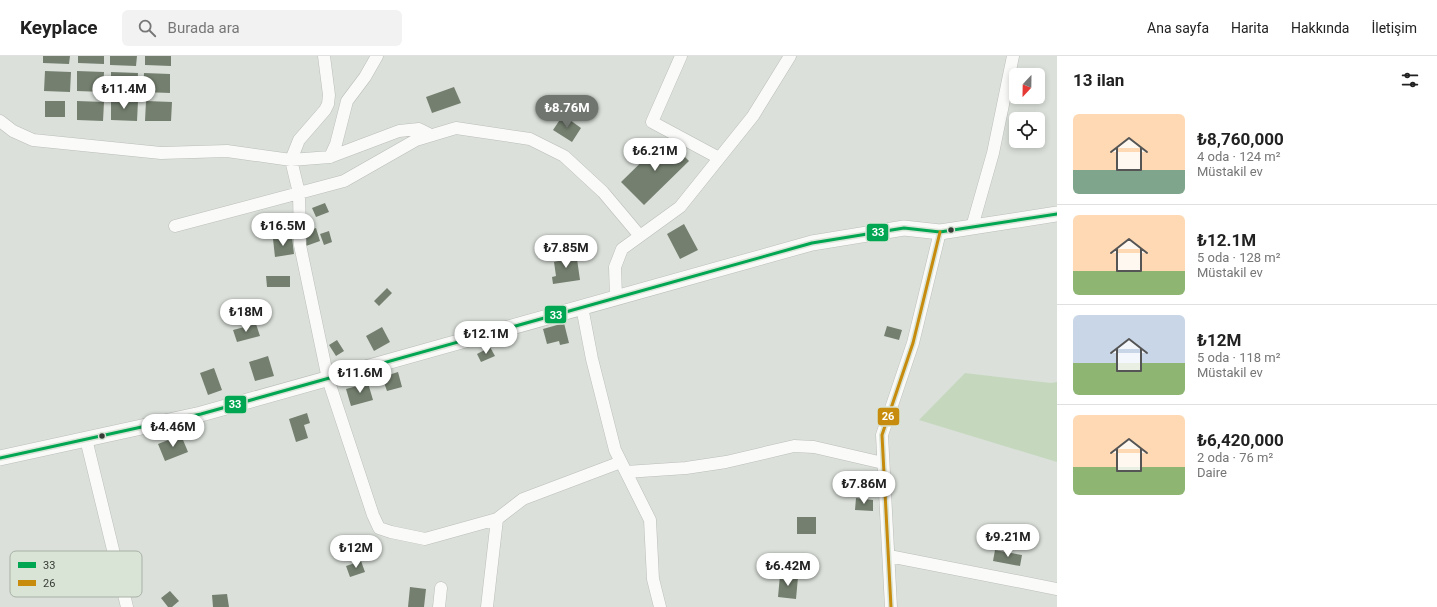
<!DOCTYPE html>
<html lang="tr">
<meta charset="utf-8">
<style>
body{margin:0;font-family:Roboto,sans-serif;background:#f2f2f2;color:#222;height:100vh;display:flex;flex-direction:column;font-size:15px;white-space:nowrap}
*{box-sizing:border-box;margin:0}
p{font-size:13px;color:#767676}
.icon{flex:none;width:22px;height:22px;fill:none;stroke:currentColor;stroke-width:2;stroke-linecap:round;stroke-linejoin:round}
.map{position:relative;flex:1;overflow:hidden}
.sheet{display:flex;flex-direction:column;background:#fff;width:380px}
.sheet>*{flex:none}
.needle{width:26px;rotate:202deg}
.buttons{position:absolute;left:1009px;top:12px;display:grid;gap:8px}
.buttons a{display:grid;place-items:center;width:36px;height:36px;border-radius:6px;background:#fff;box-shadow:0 2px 6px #0003;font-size:20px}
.price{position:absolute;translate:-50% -34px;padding:0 9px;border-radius:14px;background:#fff;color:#222;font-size:13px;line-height:26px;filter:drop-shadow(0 1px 2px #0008)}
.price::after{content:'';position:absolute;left:50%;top:24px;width:12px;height:9px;margin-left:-6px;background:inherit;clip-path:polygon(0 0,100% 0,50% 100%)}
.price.on{background:#70756f;color:#fff}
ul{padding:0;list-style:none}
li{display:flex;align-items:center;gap:12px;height:100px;padding:0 16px}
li+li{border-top:1px solid #e0e0e0}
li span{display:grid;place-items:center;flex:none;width:112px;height:80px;border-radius:6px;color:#555}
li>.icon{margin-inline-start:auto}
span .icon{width:48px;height:48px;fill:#fffc;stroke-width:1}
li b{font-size:17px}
h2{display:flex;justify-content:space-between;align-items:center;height:48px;padding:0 16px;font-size:17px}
header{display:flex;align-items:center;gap:24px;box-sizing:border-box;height:56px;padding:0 20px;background:#fff;border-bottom:1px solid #e0e0e0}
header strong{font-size:19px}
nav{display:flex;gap:22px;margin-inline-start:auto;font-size:14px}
.search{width:280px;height:36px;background:#f2f2f2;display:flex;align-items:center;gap:10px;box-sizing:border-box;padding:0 14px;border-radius:6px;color:#767676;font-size:15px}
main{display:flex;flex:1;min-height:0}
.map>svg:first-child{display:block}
.green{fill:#c5d8be}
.building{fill:#747f6f}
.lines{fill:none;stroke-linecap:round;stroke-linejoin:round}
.minor-casing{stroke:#babeb9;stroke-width:13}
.tertiary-casing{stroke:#babeb9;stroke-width:16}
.minor{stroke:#fafaf9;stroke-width:12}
.tertiary{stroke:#fafaf9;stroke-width:15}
.bus-1-casing{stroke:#d9e4d6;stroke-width:6}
.bus-2-casing{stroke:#d9e4d6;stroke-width:6}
.bus-1{stroke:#00a651;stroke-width:3}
.bus-2{stroke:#c78b0d;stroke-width:3}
.bus-dot{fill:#373b35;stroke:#d9e4d6;stroke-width:1.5}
.key{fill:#d9e4d6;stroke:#a8b1a6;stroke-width:1}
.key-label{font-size:11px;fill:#373b35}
.line-badge{stroke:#d9e4d6;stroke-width:1.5}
.badge-label{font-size:11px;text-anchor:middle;font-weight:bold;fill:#fff}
</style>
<header>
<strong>Keyplace</strong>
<div class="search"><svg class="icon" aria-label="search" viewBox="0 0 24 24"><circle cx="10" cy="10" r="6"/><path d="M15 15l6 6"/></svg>Burada ara</div>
<nav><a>Ana sayfa</a><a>Harita</a><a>Hakkında</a><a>İletişim</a></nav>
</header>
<main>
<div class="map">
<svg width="1057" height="551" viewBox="0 0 1057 551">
<rect width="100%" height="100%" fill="#dbe0da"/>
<path class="green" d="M 965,317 L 1051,327 L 1057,326 L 1057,406 L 919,364 Z"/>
<path class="building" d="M 43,0 L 70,0 L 69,8 L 43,7 Z
M 78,0 L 104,0 L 104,8 L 78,7 Z
M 110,0 L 137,0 L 136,10 L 110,9 Z
M 145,0 L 171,0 L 171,10 L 145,9 Z
M 45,15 L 71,16 L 70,36 L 44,35 Z
M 77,15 L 104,16 L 103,36 L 77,35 Z
M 111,16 L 138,17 L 137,36 L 111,35 Z
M 144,17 L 170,18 L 170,37 L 143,36 Z
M 454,31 L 461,47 L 432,57 L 426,41 Z
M 111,44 L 138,45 L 137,65 L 111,64 Z
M 45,45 L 65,45 L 65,61 L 45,61 Z
M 77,45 L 104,46 L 103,65 L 77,64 Z
M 146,45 L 172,46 L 171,65 L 145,65 Z
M 563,59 L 581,72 L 572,86 L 553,74 Z
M 666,82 L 689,105 L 644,149 L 621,126 Z
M 325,147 L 329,156 L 316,161 L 312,152 Z
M 684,168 L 698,194 L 680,203 L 667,178 Z
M 316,172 L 320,185 L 306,190 L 302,177 Z
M 329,175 L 332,186 L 324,189 L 320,178 Z
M 292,181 L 294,198 L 275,201 L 273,183 Z
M 568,195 L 568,199 L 573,198 L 573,204 L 577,203 L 580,224 L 553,228 L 552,221 L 556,220 L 554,206 L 558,205 L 557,201 L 562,200 L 561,196 Z
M 266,220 L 290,220 L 290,231 L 267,231 Z
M 387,232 L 392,237 L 379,250 L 374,245 Z
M 564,267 L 569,287 L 560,289 L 559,285 L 547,288 L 543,273 Z
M 256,268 L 260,280 L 237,286 L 233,274 Z
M 887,270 L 902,274 L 899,284 L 884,280 Z
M 382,271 L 390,286 L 374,295 L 366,280 Z
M 337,284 L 344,295 L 336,300 L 329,289 Z
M 490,291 L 495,300 L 481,306 L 477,298 Z
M 268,300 L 274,320 L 255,325 L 249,306 Z
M 214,312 L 222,334 L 208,339 L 200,317 Z
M 398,316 L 402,331 L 387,335 L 382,321 Z
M 368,327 L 373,344 L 351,350 L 346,333 Z
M 307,357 L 310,367 L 304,369 L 308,382 L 296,386 L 289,363 Z
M 181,379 L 188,396 L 165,405 L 158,388 Z
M 875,423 L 876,432 L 860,433 L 859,425 Z
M 856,442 L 873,444 L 873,455 L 855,454 Z
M 797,461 L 816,461 L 816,478 L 797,478 Z
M 995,494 L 1022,499 L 1020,510 L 993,505 Z
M 361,505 L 365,516 L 350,521 L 346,510 Z
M 780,519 L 798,521 L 796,543 L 778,541 Z
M 410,531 L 426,533 L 424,551 L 408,551 Z
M 170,535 L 179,545 L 172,551 L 168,551 L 161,542 Z
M 227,538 L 229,551 L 213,551 L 212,539 Z"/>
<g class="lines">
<g class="minor-casing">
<path id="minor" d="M 324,0 L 329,39 L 328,48 L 325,54 L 299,84 L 291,104 L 299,137 L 300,189 L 328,323 L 373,459 L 379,472 L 391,476 L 425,483 L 497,463 L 523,443 L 621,406
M 681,0 L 652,66 L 719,102
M 0,65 L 13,75 L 33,84 L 161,97 L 227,95 L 291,104 L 330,101 L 399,75 L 419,73 L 431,79
M 330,101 L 336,88 L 347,45 L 365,21 L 377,0
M 175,170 L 344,125 L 416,84 L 456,72 L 530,83 L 564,100 L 603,136 L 640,180
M 972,171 L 993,97 L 1013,0
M 616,241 L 615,211 L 622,193 L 680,151 L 753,60 L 790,0
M 582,251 L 592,303 L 615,394 L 650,464 L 653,523 L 660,551
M 86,383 L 127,551
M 626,416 L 686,412 L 726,406 L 794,390 L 814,391 L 883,407
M 889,500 L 1057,533
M 439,551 L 441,532
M 487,551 L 497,463
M 891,551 L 882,379 L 913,287 L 940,176"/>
</g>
<g class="tertiary-casing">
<path id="tertiary" d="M 0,402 L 201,358 L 812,187 L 904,172 L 940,176 L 1057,158"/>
</g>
<use href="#minor" class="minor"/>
<use href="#tertiary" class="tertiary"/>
<g class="bus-1-casing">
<path id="bus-1" d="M 0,402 L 201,358 L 812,187 L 904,172 L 940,176 L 1057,158"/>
</g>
<g class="bus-2-casing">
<path id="bus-2" d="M 891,551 L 882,379 L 913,287 L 940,176"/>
</g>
<use href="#bus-1" class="bus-1"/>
<use href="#bus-2" class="bus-2"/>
</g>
<g class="bus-dot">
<circle cx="951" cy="174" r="3.5"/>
<circle cx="102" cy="380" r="3.5"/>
</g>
<rect x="10" y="495" width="132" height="46" rx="6" class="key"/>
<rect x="18" y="506" width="18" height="6" fill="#00a651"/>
<rect x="18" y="524" width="18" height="6" fill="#c78b0d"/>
<g class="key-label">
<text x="43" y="513">33</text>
<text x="43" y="531">26</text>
</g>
<g class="line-badge">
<rect x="866" y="167" width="23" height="19" rx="4" fill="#00a651"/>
<rect x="544" y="249" width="23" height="19" rx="4" fill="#00a651"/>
<rect x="224" y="339" width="23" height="19" rx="4" fill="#00a651"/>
<rect x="877" y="351" width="23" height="19" rx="4" fill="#c78b0d"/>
</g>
<g class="badge-label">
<text x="878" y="180">33</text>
<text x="556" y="263">33</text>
<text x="235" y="352">33</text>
<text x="888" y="364">26</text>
</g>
</svg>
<div class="buttons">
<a><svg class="needle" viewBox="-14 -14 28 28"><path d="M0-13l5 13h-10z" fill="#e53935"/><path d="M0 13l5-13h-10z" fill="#767676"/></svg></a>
<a><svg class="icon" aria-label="locate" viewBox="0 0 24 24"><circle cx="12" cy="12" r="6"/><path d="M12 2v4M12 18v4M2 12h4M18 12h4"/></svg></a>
</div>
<b class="price" style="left:124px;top:54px">₺11.4M</b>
<b class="price on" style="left:567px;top:73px">₺8.76M</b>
<b class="price" style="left:655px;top:116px">₺6.21M</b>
<b class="price" style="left:283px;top:191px">₺16.5M</b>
<b class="price" style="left:566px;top:213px">₺7.85M</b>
<b class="price" style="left:246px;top:277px">₺18M</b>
<b class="price" style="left:486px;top:299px">₺12.1M</b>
<b class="price" style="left:360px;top:338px">₺11.6M</b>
<b class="price" style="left:173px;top:392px">₺4.46M</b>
<b class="price" style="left:864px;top:449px">₺7.86M</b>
<b class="price" style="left:1008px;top:502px">₺9.21M</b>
<b class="price" style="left:356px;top:513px">₺12M</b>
<b class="price" style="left:788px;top:531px">₺6.42M</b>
</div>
<section class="sheet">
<h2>13 ilan<svg class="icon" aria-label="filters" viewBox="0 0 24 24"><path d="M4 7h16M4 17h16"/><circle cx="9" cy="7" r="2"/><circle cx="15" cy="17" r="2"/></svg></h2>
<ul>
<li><span style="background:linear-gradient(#ffd9b3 70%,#7fa58c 0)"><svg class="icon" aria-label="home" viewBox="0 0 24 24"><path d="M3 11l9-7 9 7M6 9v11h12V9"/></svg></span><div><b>₺8,760,000</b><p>4 oda · 124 m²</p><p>Müstakil ev</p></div></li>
<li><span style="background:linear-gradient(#ffd9b3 70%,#8fb573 0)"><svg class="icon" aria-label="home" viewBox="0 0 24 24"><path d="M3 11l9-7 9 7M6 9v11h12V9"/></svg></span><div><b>₺12.1M</b><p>5 oda · 128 m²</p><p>Müstakil ev</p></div></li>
<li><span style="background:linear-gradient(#c9d6e8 60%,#8fb573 0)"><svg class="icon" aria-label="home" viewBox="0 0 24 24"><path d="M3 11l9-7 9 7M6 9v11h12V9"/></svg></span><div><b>₺12M</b><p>5 oda · 118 m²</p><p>Müstakil ev</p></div></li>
<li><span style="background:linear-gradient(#ffd9b3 65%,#8fb573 0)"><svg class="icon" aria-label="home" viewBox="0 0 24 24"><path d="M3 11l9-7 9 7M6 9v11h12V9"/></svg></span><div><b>₺6,420,000</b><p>2 oda · 76 m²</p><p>Daire</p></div></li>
</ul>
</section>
</main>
